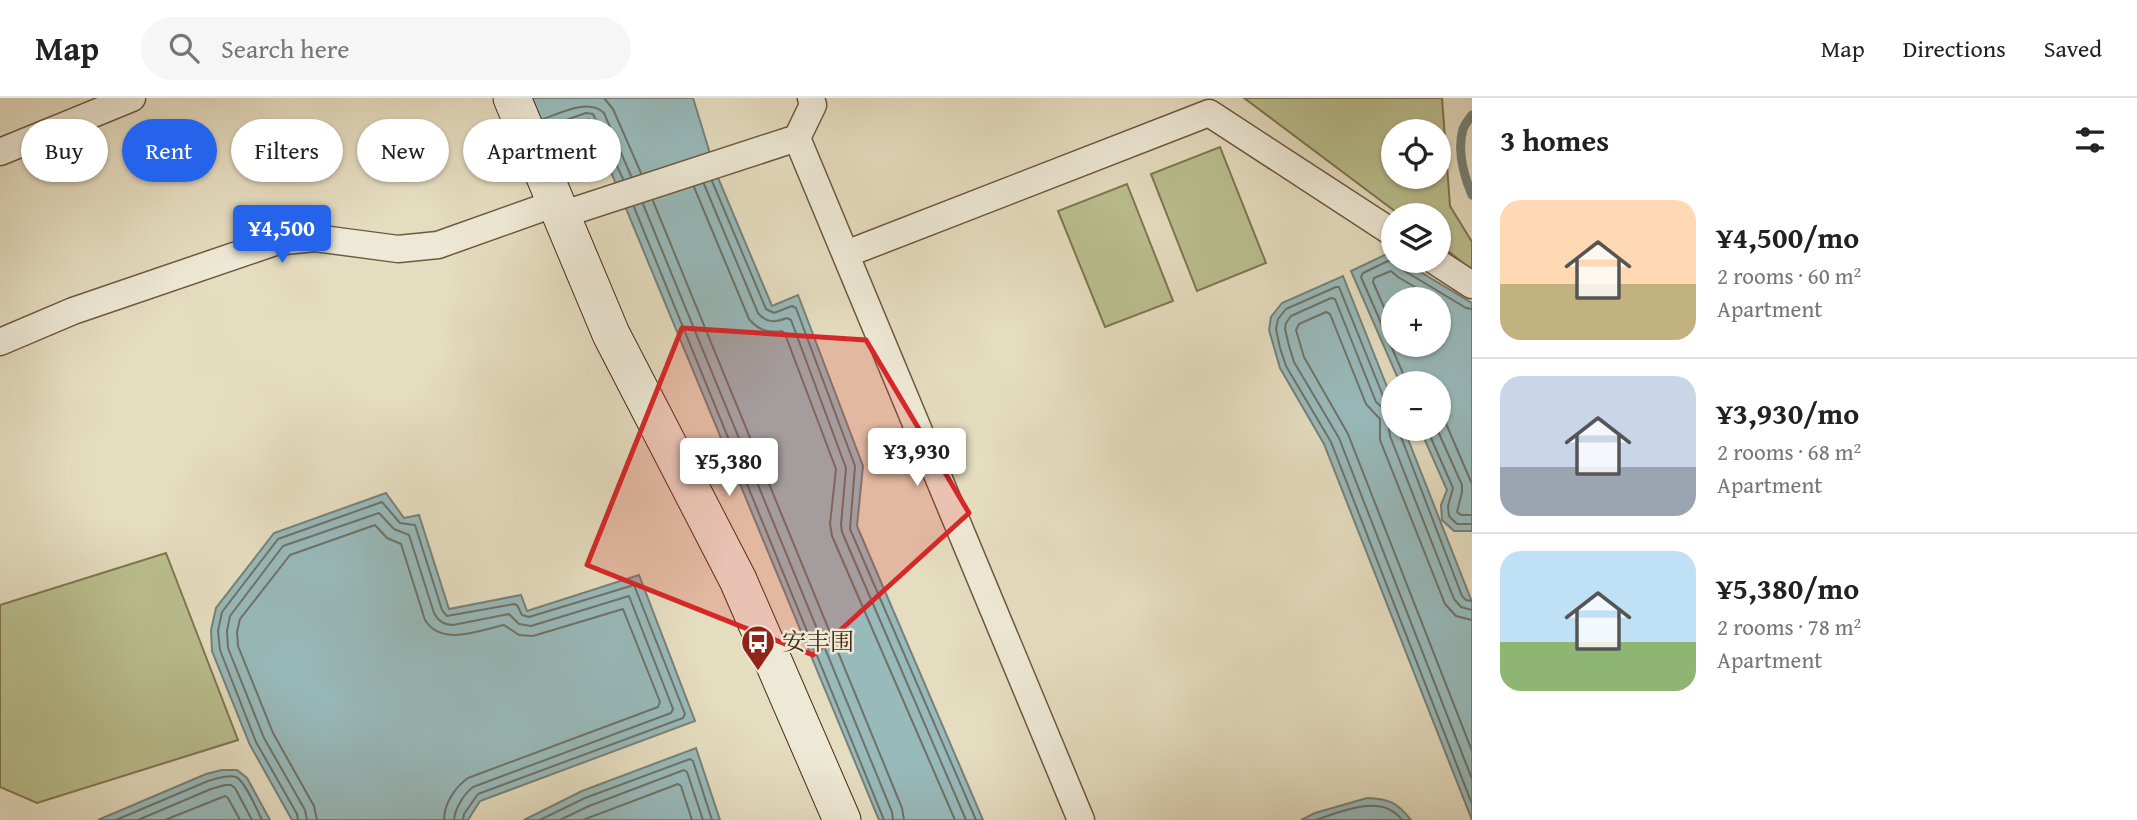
<!DOCTYPE html>
<meta charset="utf-8">
<style>
body{margin:0;font-family:"Gentium Book Plus","Noto Serif SC",serif;background:#f6f6f6;color:#222;height:100vh;display:flex;flex-direction:column;font-size:26px;white-space:nowrap}
*{box-sizing:border-box;margin:0}
p{font-size:23px;color:#767676}
.icon{flex:none;width:38px;height:38px;fill:none;stroke:currentColor;stroke-width:2;stroke-linecap:round;stroke-linejoin:round}
.map{position:relative;flex:1;overflow:hidden}
.details{display:flex;flex-direction:column;background:#fff;width:665px}
.details>*{flex:none}
.banner{position:absolute;left:21px;top:21px;width:665px;height:63px;display:flex;gap:14px}
.buttons{position:absolute;left:1381px;top:21px;display:grid;gap:14px}
.buttons a{display:grid;place-items:center;width:70px;height:70px;border-radius:50%;background:#fff;box-shadow:0 2px 5px #0004;font-size:35px}
.price{position:absolute;translate:-50% -60px;padding:0 16px;border-radius:7px;background:#fff;color:#222;font-size:23px;line-height:46px;filter:drop-shadow(0 2px 4px #0008)}
.price::after{content:'';position:absolute;left:50%;top:42px;width:21px;height:16px;margin-left:-10px;background:inherit;clip-path:polygon(0 0,100% 0,50% 100%)}
.price.selected{background:#2563eb;color:#fff}
ul{padding:0;list-style:none}
li{display:flex;align-items:center;gap:21px;height:175px;padding:0 28px}
li+li{border-top:2px solid #e0e0e0}
li span{display:grid;place-items:center;flex:none;width:196px;height:140px;border-radius:21px;color:#555}
li>.icon{margin-inline-start:auto}
span .icon{width:84px;height:84px;fill:#fffc;stroke-width:1}
li b{font-size:30px}
h2{display:flex;justify-content:space-between;align-items:center;height:84px;padding:0 28px;font-size:30px}
.pill{padding:0 24px;border-radius:32px;background:#fff;box-shadow:0 2px 5px #0004;font-size:24px;line-height:63px}
.pill.selected{background:#2563eb;color:#fff}
header{display:flex;align-items:center;gap:42px;box-sizing:border-box;height:98px;padding:0 35px;background:#fff;border-bottom:2px solid #e0e0e0}
header strong{font-size:33px}
nav{display:flex;gap:38px;margin-inline-start:auto;font-size:24px}
.search{width:490px;height:63px;background:#f6f6f6;display:flex;align-items:center;gap:18px;box-sizing:border-box;padding:0 24px;border-radius:38px;color:#767676;font-size:26px}
main{display:flex;flex:1;min-height:0}
.map>svg:first-child{display:block}
.green{fill:#babf8e;stroke:#807550;stroke-width:2;fill-rule:evenodd}
.water{fill:#98babb;stroke:#778178;stroke-width:2;fill-rule:evenodd}
.lines{fill:none;stroke-linecap:round;stroke-linejoin:round}
.shore{stroke:#6f7267;stroke-width:2}
.stream{stroke:#778178;stroke-width:9}
.street-casing{stroke:#6e583e;stroke-width:29}
.secondary-casing{stroke:#462b13;stroke-width:39}
.street{stroke:#eee9d6;stroke-width:26}
.secondary{stroke:#eee9d6;stroke-width:37}
.marked{fill:#d62828;fill-opacity:0.2;stroke:#d62828;stroke-width:5;stroke-linejoin:round}
.labels{text-anchor:middle;stroke-width:5;stroke-linejoin:round;paint-order:stroke}
.poi-label{font-size:24px;fill:#462b13;stroke:#eee9d6;text-anchor:start}
</style>
<header>
<strong>Map</strong>
<div class="search"><svg class="icon" aria-label="search" viewBox="0 0 24 24"><circle cx="10" cy="10" r="6"/><path d="M15 15l6 6"/></svg>Search here</div>
<nav><a>Map</a><a>Directions</a><a>Saved</a></nav>
</header>
<main>
<div class="map">
<svg width="1472" height="722" viewBox="0 0 1472 722">
<rect width="100%" height="100%" fill="#e5ddc0"/>
<filter id="stains"><feTurbulence type="fractalNoise" baseFrequency=".00286" numOctaves="4"/><feColorMatrix values="0 0 0 0 .2 0 0 0 0 .09 0 0 0 0 .02 0 0 0 .5 -.17"/></filter>
<radialGradient id="worn" r=".72"><stop offset=".6" stop-color="#630" stop-opacity="0"/><stop offset="1" stop-color="#630" stop-opacity=".3"/></radialGradient>
<path class="green" d="M 1244,0 L 1442,0 L 1450,108 L 1472,144 L 1472,172 L 1439,146 L 1438,117 L 1400,117 ZM 1393,33 L 1438,33 L 1438,79 L 1393,79 Z
M 1220,49 L 1266,165 L 1197,193 L 1151,76 Z
M 1127,86 L 1173,203 L 1105,229 L 1058,113 Z
M 166,455 L 238,642 L 37,705 L 0,689 L 0,507 Z"/>
<path class="water" d="M 515,0 L 693,0 L 716,75 L 772,208 L 798,197 L 863,368 L 857,428 L 983,722 L 879,722 L 589,21 L 532,42 Z
M 1389,155 L 1393,158 L 1393,163 L 1402,163 L 1472,205 L 1472,433 L 1454,433 L 1442,422 L 1441,407 L 1447,392 L 1420,331 L 1438,331 L 1438,285 L 1400,285 L 1351,173 ZM 1438,201 L 1438,247 L 1393,247 L 1393,201 Z
M 1343,178 L 1393,304 L 1393,331 L 1404,331 L 1472,504 L 1472,722 L 1324,346 L 1280,270 L 1269,232 L 1271,219 L 1282,205 Z
M 386,395 L 404,420 L 419,417 L 449,511 L 521,497 L 527,513 L 639,477 L 695,623 L 480,703 L 468,722 L 292,722 L 250,647 L 212,553 L 211,532 L 216,510 L 274,435 Z
M 696,650 L 720,722 L 524,722 L 582,693 Z
M 222,672 L 237,672 L 247,680 L 270,722 L 98,722 L 206,676 Z
M 1367,700 C 1389,701 1397,704 1411,722 L 1301,722 L 1315,715 Z"/>
<g class="lines">
<path class="shore" d="M 604,0 L 613,11 L 641,75
M 543,21 C 561,15 589,0 604,15 L 631,78
M 546,29 L 586,15 L 593,16 L 623,81
M 712,83 L 766,211 L 774,215 L 792,208 L 796,210 L 855,368 L 850,431 L 976,722
M 704,86 L 758,215 C 767,226 776,224 787,220 L 791,222 L 846,370 L 841,427 L 842,434 L 966,722
M 694,89 L 749,221 C 758,232 768,235 782,233 L 785,236 L 836,371 L 830,426 L 832,438 L 955,722
M 653,103 L 902,710 L 904,722
M 643,106 L 892,714 L 893,722
M 634,109 L 884,722
M 1394,163 L 1388,163 L 1363,175 L 1361,179 L 1405,280 L 1406,285
M 1398,163 L 1403,172 L 1466,210 L 1472,211
M 1393,230 L 1373,184 L 1374,180 L 1391,173 L 1398,179 L 1435,201
M 1393,303 L 1387,303 L 1383,298 L 1339,189 L 1336,189 L 1286,211 L 1278,221 L 1276,231 L 1280,250 L 1286,268 L 1331,344 L 1472,706
M 1393,312 L 1384,311 L 1376,304 L 1335,201 L 1331,200 L 1291,218 L 1286,225 L 1285,231 L 1289,248 L 1294,264 L 1339,340 L 1472,681
M 1438,313 L 1444,321 L 1472,386
M 1393,321 L 1389,330 L 1390,338 L 1454,501 L 1461,509 L 1472,512
M 1398,331 L 1462,498 L 1466,502 L 1472,503
M 1427,331 L 1453,390 L 1448,408 L 1449,418 L 1457,426 L 1472,426
M 1437,331 L 1462,387 L 1462,394 L 1457,414 L 1461,417 L 1472,417
M 1472,522 L 1456,518 L 1445,506 L 1380,342 L 1380,321 L 1366,306 L 1330,216 L 1326,214 L 1299,226 L 1296,232 L 1304,259 L 1348,336 L 1472,653
M 116,722 L 208,683 C 216,681 227,676 236,679 C 245,683 257,712 262,722
M 138,722 L 211,691 L 225,687 L 231,687 L 235,690 L 252,722
M 165,722 L 225,698 L 228,700 L 240,722
M 298,722 L 297,716 L 256,644 L 220,552 L 218,533 L 222,514 L 278,441 L 382,404 L 400,425 L 415,427 L 442,512 L 447,518 L 514,506 L 517,507 L 522,517 L 529,519 L 634,487 L 685,616 L 683,620 L 478,696 L 464,716 L 463,722
M 307,722 L 305,712 L 264,640 L 228,550 L 227,533 L 230,518 L 283,448 L 379,415 L 394,431 L 409,437 L 434,515 C 438,523 444,527 453,527 L 509,516 L 519,526 L 531,528 L 629,498 L 673,611 L 671,615 L 473,689 C 464,696 455,710 454,722
M 317,722 L 314,708 L 273,635 L 238,548 L 237,534 L 240,521 L 290,457 L 375,427 L 387,440 L 401,446 L 425,522 C 442,549 479,532 504,527 L 519,537 L 533,538 L 623,511 L 660,604 L 658,609 L 468,680 C 455,689 444,706 444,722
M 540,722 L 585,700 L 690,661 L 693,663 L 712,722
M 560,722 L 589,708 L 684,672 L 687,674 L 703,722
M 583,722 L 678,686 L 681,688 L 692,722
M 1316,722 C 1342,713 1382,695 1402,722"/>
<path class="stream" d="M 1472,17 C 1469,21 1465,26 1463,31 C 1457,52 1464,78 1472,97"/>
<g class="street-casing">
<path id="street" d="M 797,40 L 1081,722
M 0,54 L 132,0
M 561,117 L 797,40 L 813,7 L 811,0
M 846,156 L 1209,15 L 1393,135
M 1435,163 L 1472,187
M 0,244 L 73,213 L 275,144 L 315,140 L 398,151 L 438,147 L 556,105"/>
</g>
<g class="secondary-casing">
<path id="secondary" d="M 512,0 L 611,236 L 738,482 L 842,722"/>
</g>
<use href="#street" class="street"/>
<use href="#secondary" class="secondary"/>
</g>
<path class="marked" d="M 682,230 L 866,242 L 969,415 L 813,557 L 587,467 Z"/>
<defs>
<g id="bus-pin" transform="scale(1.75)"><path d="M0 17L-7.5 6A9.5 9.5 0 1 1 7.5 6Z" fill="#8f2418" stroke="#eee9d6"/><path d="M-5-6H5V4H4V6H2V4H-2V6H-4V4H-5ZM-3.5-4V0h7V-4ZM-3.5 1.2v1.5H-2V1.2ZM2 1.2v1.5H3.5V1.2Z" fill="#fff"/></g>
</defs>
<g fill-rule="evenodd">
<use href="#bus-pin" x="758" y="544"/>
</g>
<g class="labels">
<g class="poi-label">
<text x="782" y="552">安丰围</text>
</g>
</g>
<rect width="100%" height="100%" filter="url(#stains)"/>
<rect width="100%" height="100%" fill="url(#worn)"/>
</svg>
<div class="buttons">
<a><svg class="icon" aria-label="locate" viewBox="0 0 24 24"><circle cx="12" cy="12" r="6"/><path d="M12 2v4M12 18v4M2 12h4M18 12h4"/></svg></a>
<a><svg class="icon" aria-label="layers" viewBox="0 0 24 24"><path d="M12 4l9 5-9 5-9-5zM3 14l9 5 9-5"/></svg></a>
<a>+</a>
<a>−</a>
</div>
<b class="price selected" style="left:282px;top:167px">¥4,500</b>
<b class="price" style="left:917px;top:390px">¥3,930</b>
<b class="price" style="left:729px;top:400px">¥5,380</b>
<div class="banner">
<a class="pill">Buy</a>
<a class="pill selected">Rent</a>
<a class="pill">Filters</a>
<a class="pill">New</a>
<a class="pill">Apartment</a>
</div>
</div>
<section class="details">
<h2>3 homes<svg class="icon" aria-label="filters" viewBox="0 0 24 24"><path d="M4 7h16M4 17h16"/><circle cx="9" cy="7" r="2"/><circle cx="15" cy="17" r="2"/></svg></h2>
<ul>
<li><span style="background:linear-gradient(#ffd9b3 60%,#c2b280 0)"><svg class="icon" aria-label="home" viewBox="0 0 24 24"><path d="M3 11l9-7 9 7M6 9v11h12V9"/></svg></span><div><b>¥4,500/mo</b><p>2 rooms · 60 m²</p><p>Apartment</p></div></li>
<li><span style="background:linear-gradient(#c9d6e8 65%,#9aa5b1 0)"><svg class="icon" aria-label="home" viewBox="0 0 24 24"><path d="M3 11l9-7 9 7M6 9v11h12V9"/></svg></span><div><b>¥3,930/mo</b><p>2 rooms · 68 m²</p><p>Apartment</p></div></li>
<li><span style="background:linear-gradient(#bfe0f5 65%,#8fb573 0)"><svg class="icon" aria-label="home" viewBox="0 0 24 24"><path d="M3 11l9-7 9 7M6 9v11h12V9"/></svg></span><div><b>¥5,380/mo</b><p>2 rooms · 78 m²</p><p>Apartment</p></div></li>
</ul>
</section>
</main>
